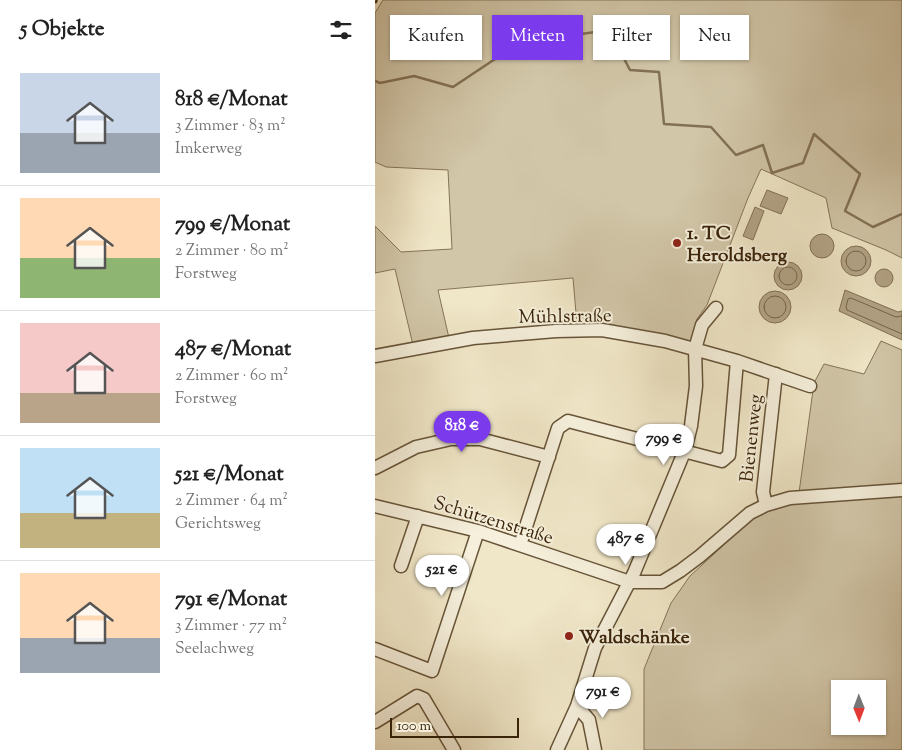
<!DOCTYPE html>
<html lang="de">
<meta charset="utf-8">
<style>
body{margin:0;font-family:"Sorts Mill Goudy",serif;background:#f2f2f2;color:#222;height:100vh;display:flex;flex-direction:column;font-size:19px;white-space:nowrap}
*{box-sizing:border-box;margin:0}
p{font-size:16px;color:#767676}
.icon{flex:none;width:28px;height:28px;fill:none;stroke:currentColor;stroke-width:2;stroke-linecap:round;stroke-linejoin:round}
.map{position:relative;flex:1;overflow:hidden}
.side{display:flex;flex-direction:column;background:#fff;width:375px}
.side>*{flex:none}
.banner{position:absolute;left:15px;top:15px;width:436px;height:45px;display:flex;gap:10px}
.needle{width:32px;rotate:179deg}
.controls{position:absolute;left:456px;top:680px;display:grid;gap:10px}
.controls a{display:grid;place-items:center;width:55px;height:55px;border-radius:0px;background:#fff;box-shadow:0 1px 4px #0004;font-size:25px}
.scale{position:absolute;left:15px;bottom:12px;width:129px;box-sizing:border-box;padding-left:5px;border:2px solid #392309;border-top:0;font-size:14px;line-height:18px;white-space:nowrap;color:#392309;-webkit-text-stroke:4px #f5efdb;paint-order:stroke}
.price{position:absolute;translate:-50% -42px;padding:0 11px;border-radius:18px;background:#fff;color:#222;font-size:16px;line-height:32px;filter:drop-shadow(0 1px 2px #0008)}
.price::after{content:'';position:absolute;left:50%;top:30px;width:15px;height:11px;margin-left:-8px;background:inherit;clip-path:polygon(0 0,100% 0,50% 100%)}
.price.selected{background:#7c3aed;color:#fff}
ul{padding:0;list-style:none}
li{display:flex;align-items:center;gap:15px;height:125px;padding:0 20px}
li+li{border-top:1px solid #e0e0e0}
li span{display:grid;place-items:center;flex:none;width:140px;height:100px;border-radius:0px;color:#555}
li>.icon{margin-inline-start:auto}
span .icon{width:60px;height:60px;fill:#fffc;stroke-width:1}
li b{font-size:21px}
h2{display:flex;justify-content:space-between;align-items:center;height:60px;padding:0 20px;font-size:21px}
.tag{padding:0 18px;border-radius:0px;background:#fff;box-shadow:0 1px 4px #0004;font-size:18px;line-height:45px}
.tag.selected{background:#7c3aed;color:#fff}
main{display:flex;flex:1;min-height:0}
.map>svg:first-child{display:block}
.green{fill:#d1c6a8;stroke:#857458;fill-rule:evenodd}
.water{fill:#b2a487;stroke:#827055}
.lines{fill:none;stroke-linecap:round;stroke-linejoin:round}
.shore{stroke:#766448;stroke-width:1}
.stream{stroke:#827055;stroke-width:2.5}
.minor-casing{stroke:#675439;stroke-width:15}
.minor{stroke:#f5efdb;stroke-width:12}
.rail{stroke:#392309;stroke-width:2.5;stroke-dasharray:9 9;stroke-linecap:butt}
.poi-dot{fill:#8f2418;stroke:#f5efdb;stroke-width:2}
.labels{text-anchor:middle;stroke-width:4;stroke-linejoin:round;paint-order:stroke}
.poi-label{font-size:19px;font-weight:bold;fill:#392309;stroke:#f5efdb;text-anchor:start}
.street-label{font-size:19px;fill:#392309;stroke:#f5efdb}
</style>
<main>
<section class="side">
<h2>5 Objekte<svg class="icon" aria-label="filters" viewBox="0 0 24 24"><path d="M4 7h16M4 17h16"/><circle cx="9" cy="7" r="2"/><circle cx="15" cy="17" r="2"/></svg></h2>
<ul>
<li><span style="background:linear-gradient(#c9d6e8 60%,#9aa5b1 0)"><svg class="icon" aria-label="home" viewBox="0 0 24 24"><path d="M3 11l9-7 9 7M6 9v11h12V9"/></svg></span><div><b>818 €/Monat</b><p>3 Zimmer · 83 m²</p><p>Imkerweg</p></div></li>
<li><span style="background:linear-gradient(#ffd9b3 60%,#8fb573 0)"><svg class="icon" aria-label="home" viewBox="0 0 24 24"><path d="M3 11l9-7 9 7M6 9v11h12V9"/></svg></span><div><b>799 €/Monat</b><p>2 Zimmer · 80 m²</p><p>Forstweg</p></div></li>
<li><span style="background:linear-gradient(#f6c9c9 70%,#b9a48a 0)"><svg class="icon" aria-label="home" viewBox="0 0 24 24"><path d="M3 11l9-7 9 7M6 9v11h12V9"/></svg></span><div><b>487 €/Monat</b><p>2 Zimmer · 60 m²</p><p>Forstweg</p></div></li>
<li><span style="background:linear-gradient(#bfe0f5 65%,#c2b280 0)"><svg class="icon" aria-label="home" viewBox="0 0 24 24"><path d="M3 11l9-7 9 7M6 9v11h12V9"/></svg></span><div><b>521 €/Monat</b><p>2 Zimmer · 64 m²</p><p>Gerichtsweg</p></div></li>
<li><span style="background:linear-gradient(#ffd9b3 65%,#9aa5b1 0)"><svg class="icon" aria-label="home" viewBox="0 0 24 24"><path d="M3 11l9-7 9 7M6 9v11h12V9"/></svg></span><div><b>791 €/Monat</b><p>3 Zimmer · 77 m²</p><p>Seelachweg</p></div></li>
</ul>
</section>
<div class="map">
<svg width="527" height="750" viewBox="0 0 527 750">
<rect width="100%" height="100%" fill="#f0e7c8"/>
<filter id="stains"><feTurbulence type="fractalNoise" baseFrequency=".004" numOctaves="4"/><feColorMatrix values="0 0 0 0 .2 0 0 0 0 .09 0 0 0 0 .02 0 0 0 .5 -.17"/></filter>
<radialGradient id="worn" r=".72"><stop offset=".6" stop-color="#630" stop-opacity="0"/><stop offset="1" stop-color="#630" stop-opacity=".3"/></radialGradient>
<path class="green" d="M 8,0 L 527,0 L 527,258 L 511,250 L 457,228 L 451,198 L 386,169 L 373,198 L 332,305 L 322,319 L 317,342 L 202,325 L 198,278 L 63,290 L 74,338 L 38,345 L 20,269 L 0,273 L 0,226 L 26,252 L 77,249 L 73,170 L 11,167 L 0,162 L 0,13 Z
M 506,341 L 527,350 L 527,750 L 269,750 L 269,669 L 296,603 L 315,576 L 387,510 L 423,500 L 439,383 L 449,364 L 489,374 ZM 465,689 L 502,689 L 502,726 L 465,726 Z"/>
<path class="water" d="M 392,190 L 413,198 L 406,214 L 385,206 Z
M 380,207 L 389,211 L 378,240 L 368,236 Z
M435 246a12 12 0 1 1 24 0a12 12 0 1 1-24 0Z
M466 261a15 15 0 1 1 30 0a15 15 0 1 1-30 0Z
M399 276a14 14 0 1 1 28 0a14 14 0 1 1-28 0Z
M500 278a9 9 0 1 1 18 0a9 9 0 1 1-18 0Z
M 470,290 L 523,312 L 527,311 L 527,340 L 464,311 Z
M384 307a16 16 0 1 1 32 0a16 16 0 1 1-32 0Z"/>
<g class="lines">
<path class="shore" d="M471 261a10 10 0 1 1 20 0a10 10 0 1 1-20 0Z
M404 276a9 9 0 1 1 18 0a9 9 0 1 1-18 0Z
M389 307a11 11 0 1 1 22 0a11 11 0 1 1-22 0Z
M 527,316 L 521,317 L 476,298 L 473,299 L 471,307 L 472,310 L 527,334"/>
<path class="stream" d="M 0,81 L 5,83 L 39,76 L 78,87 L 144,43 L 234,30 L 255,70 L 284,72 L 289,124 L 336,127 L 361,155 L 388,145 L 397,173 L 428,163 L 439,134 L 485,174 L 470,211 L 498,227 L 527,214"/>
<g class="minor-casing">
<path id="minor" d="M 0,356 L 98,338 L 181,331 L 227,330 L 290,341 L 362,361 L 435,386
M 0,468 L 41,447 L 76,439 L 105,439 L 174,457
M 391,505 L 388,492 L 401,374
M 0,506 L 103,531 L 255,582 L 287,582 L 305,571 L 325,556 L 375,513 L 391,505 L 415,498 L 527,490
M 145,545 L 183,428 L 193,421 L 347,461 L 354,455 L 362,361
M 26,566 L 43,516
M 0,649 L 57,671 L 103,531
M 202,706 L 214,720 L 220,750
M 0,722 L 42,696 L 49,699 L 79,750
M 182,750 L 202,706 L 220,648 L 259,573 L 310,450 L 316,426 L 321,386 L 320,349 L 327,325 L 341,308"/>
</g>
<use href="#minor" class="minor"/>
<path class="rail" d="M 0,3 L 2,0"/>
</g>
<g class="poi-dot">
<circle cx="302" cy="243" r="5"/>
<circle cx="194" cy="636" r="5"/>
</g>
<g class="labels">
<g class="poi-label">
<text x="312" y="239">1. TC<tspan x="312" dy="22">Heroldsberg</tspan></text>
<text x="204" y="643">Waldschänke</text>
</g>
<g class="street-label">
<text transform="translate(190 315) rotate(-1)" y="7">Mühlstraße</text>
<text transform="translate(375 438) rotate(-84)" y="7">Bienenweg</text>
<text transform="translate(119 519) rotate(17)" y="7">Schützenstraße</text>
</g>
</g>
<rect width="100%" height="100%" filter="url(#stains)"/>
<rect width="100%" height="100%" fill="url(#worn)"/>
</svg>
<div class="controls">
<a><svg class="needle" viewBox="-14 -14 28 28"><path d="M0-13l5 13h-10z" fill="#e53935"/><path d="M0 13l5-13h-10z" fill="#767676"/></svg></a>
</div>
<div class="scale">100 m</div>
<b class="price selected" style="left:87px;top:453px">818 €</b>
<b class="price" style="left:289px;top:466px">799 €</b>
<b class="price" style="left:251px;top:566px">487 €</b>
<b class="price" style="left:67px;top:597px">521 €</b>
<b class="price" style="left:228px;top:719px">791 €</b>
<div class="banner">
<a class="tag">Kaufen</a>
<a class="tag selected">Mieten</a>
<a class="tag">Filter</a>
<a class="tag">Neu</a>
</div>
</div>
</main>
